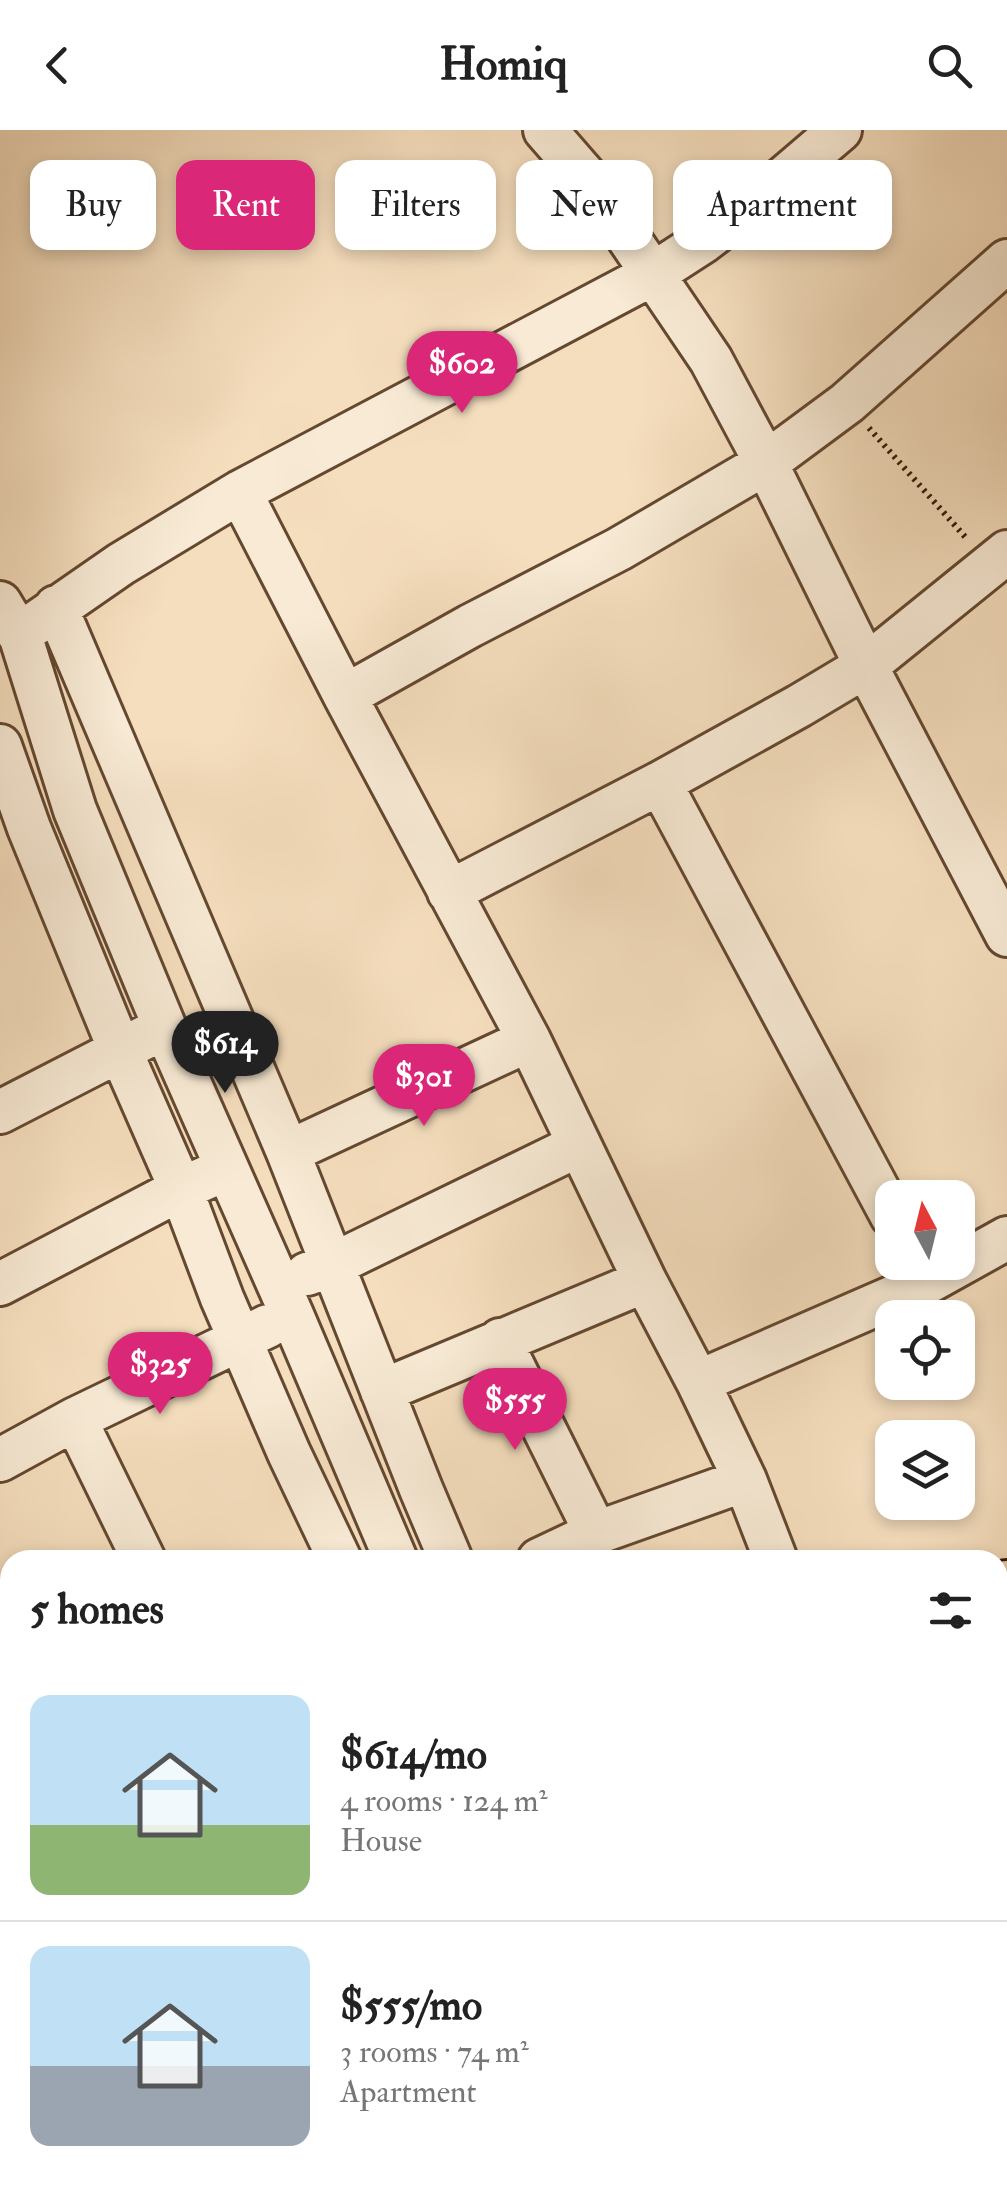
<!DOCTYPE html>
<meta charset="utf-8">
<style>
body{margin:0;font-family:"IM FELL Double Pica",serif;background:#f2f2f2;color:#222;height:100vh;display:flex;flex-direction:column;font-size:38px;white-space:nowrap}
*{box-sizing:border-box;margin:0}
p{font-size:32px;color:#767676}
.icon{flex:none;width:55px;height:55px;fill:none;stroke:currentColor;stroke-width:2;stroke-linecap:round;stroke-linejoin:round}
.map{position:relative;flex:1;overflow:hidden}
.sheet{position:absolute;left:0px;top:1420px;width:1008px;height:642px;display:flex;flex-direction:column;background:#fff;border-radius:30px 30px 0 0;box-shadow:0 5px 15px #0003}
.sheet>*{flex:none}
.top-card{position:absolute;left:30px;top:30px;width:948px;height:90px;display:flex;gap:20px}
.needle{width:65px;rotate:353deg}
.fabs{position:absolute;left:875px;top:1050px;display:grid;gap:20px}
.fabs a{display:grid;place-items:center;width:100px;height:100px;border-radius:20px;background:#fff;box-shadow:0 5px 15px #0003;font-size:50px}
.price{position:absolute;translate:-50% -85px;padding:0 22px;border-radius:35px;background:#db2777;color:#fff;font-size:32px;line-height:65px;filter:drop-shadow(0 2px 5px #0008)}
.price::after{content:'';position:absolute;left:50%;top:60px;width:30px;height:22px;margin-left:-15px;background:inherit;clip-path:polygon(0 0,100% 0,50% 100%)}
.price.on{background:#222;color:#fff}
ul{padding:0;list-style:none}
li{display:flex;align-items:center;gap:30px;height:250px;padding:0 30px}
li+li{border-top:2px solid #e0e0e0}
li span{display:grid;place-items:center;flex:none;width:280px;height:200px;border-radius:20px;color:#555}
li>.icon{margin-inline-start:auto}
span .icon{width:120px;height:120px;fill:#fffc;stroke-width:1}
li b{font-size:42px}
h2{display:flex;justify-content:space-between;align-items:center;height:120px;padding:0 30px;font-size:42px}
.tag{padding:0 35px;border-radius:20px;background:#fff;box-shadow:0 5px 15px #0003;font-size:35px;line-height:90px}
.tag.on{background:#db2777;color:#fff}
header{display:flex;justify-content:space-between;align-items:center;height:130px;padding:0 30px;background:#fff;font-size:45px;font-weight:800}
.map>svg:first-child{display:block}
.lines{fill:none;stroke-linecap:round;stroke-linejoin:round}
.minor-casing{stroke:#644830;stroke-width:48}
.major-casing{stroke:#331601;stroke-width:58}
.path{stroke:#331601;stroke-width:6;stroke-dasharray:2.5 5;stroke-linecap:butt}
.minor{stroke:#f8ead5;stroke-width:42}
.major{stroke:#f5debe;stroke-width:52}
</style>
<header><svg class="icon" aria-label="back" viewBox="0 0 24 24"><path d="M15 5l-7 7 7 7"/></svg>Homiq<svg class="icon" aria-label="search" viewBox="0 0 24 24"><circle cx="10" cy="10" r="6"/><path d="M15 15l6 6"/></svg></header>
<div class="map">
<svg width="1007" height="2061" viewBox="0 0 1007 2061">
<rect width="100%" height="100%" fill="#f5debe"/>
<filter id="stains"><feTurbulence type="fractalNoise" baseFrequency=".002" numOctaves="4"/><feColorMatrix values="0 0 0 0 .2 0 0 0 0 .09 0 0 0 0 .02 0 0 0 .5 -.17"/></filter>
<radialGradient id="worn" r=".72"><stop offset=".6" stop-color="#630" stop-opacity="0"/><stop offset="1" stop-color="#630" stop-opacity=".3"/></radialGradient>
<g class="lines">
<g class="minor-casing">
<path id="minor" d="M 545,0 L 592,54 L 711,230 L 766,333 L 866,536 L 1007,805
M 240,362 L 345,566 L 529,910 L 645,1151 L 698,1252 L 745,1350 L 776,1430
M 0,473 L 21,508 L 75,680 L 165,898 L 292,1185 L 396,1430
M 56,477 L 288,1022 L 421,1359 L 451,1430
M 33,495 L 121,434 L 240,362 L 653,144 L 704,111 L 758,70 L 840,0
M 345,566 L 470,496 L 619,419 L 766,333 L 847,273 L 1007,131
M 0,616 L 29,698 L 120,920 L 181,1059 L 222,1168 L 289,1323 L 340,1430
M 660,653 L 892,1086
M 449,762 L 660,653 L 799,576 L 866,536 L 1007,422
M 0,982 L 146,907
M 288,1022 L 529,910
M 307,1144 L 332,1135 L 579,1015
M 0,1154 L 181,1059 L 208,1047
M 500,1210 L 596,1403
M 698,1252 L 928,1152 L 1007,1108
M 382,1261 L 645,1151
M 75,1289 L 144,1430
M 0,1330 L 75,1289 L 268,1196
M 539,1430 L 596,1403 L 745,1350
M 998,1541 L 1007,1559
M 0,1653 L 10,1672
M 0,1772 L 10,1767
M 998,1925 L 1007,1920
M 998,2012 L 1007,2026
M 104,2052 L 108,2061
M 350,2052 L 353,2061
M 648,2052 L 651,2061
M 747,2061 L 763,2052"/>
</g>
<g class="major-casing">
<path id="major" d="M 998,1463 L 1007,1457
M 0,1943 L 10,1937
M 0,1987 L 10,1982"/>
</g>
<path class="path" d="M 869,298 L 967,409"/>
<use href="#minor" class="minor"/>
<use href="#major" class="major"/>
</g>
<rect width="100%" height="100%" filter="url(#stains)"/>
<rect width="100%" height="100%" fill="url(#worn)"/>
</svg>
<div class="fabs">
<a><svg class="needle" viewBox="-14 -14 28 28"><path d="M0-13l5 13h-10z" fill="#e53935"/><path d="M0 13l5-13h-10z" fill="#767676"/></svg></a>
<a><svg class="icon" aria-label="locate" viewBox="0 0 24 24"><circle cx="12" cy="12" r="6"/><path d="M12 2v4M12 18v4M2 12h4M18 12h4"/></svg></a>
<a><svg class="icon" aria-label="layers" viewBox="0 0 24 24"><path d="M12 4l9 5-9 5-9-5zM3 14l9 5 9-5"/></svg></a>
</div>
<b class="price" style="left:462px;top:286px">$602</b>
<b class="price on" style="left:225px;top:966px">$614</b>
<b class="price" style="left:424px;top:999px">$301</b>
<b class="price" style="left:160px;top:1287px">$325</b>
<b class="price" style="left:515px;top:1323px">$555</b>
<div class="top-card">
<a class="tag">Buy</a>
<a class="tag on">Rent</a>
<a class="tag">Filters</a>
<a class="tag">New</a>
<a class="tag">Apartment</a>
</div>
<section class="sheet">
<h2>5 homes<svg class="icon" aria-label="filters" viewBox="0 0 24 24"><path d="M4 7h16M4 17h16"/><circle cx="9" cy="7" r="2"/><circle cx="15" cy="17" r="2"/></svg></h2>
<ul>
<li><span style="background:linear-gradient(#bfe0f5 65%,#8fb573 0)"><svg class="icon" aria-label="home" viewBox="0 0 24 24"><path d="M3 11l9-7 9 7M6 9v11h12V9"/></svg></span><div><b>$614/mo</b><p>4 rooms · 124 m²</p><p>House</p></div></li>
<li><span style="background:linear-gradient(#bfe0f5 60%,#9aa5b1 0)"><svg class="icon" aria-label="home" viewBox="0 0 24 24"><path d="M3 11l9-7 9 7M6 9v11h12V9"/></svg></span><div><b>$555/mo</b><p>3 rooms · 74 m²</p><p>Apartment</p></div></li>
</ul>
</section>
</div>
